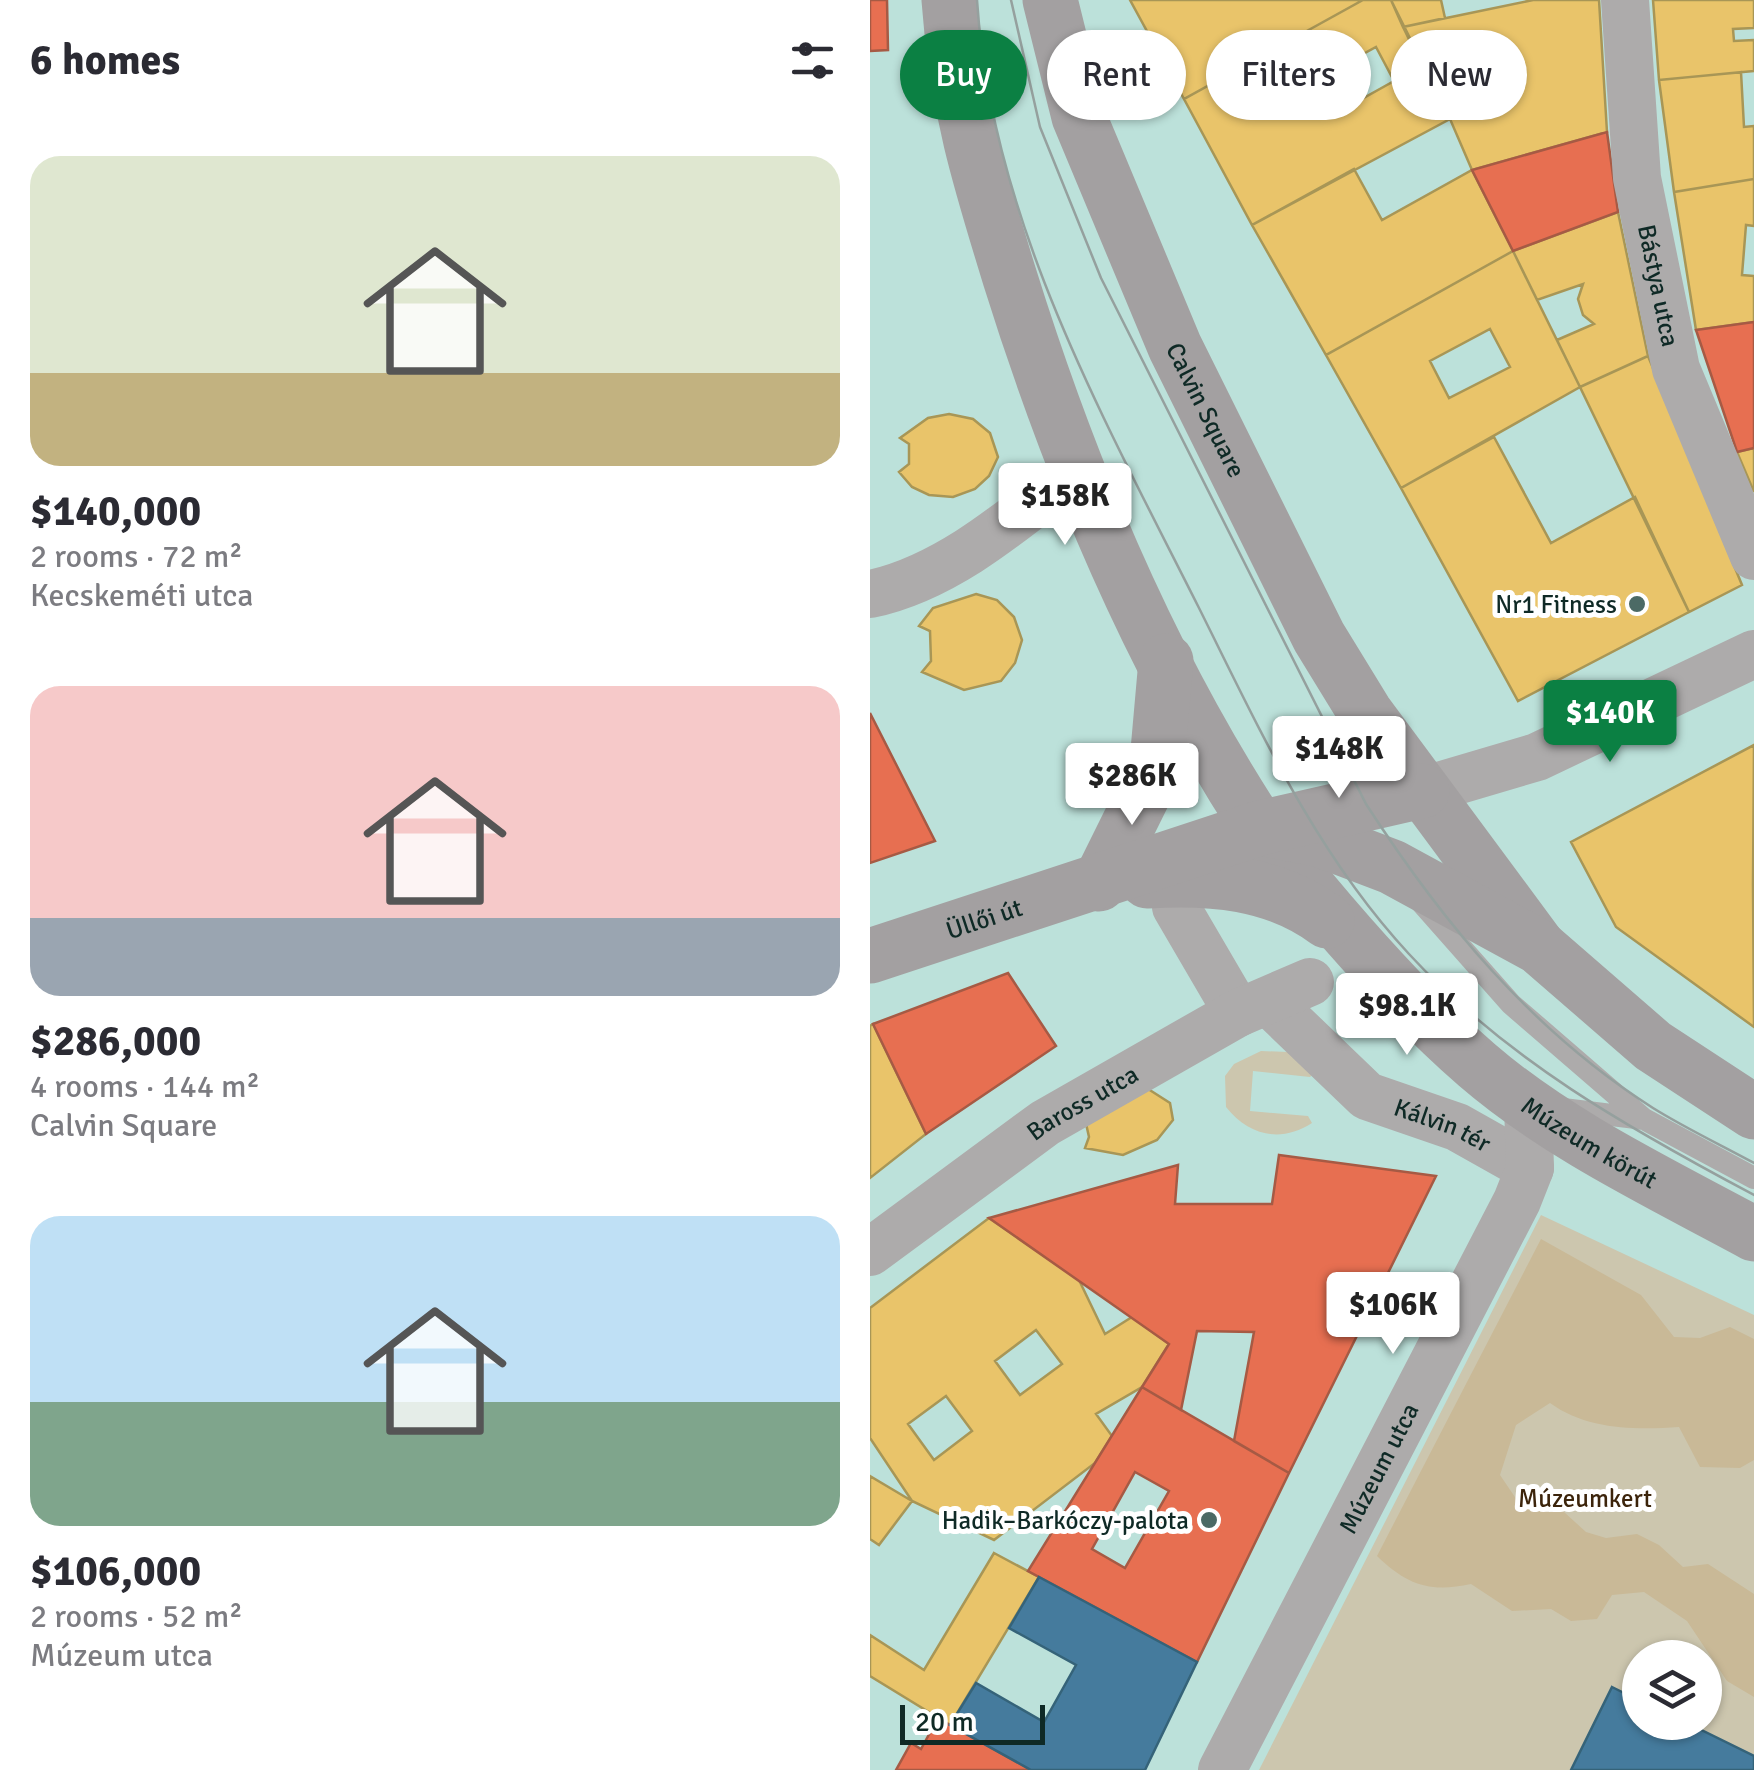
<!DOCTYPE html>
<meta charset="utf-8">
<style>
body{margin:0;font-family:Signika,sans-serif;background:#f7f7f7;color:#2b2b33;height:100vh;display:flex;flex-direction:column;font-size:38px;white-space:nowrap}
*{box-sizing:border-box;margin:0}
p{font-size:32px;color:#7c7c81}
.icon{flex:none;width:55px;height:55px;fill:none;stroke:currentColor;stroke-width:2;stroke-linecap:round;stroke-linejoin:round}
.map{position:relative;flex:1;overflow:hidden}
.drawer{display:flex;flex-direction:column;background:#fff;width:870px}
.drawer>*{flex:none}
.top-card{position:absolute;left:30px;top:30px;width:702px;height:90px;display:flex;gap:20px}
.controls{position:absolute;left:752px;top:1640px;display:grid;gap:20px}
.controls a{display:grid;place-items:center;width:100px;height:100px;border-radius:50%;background:#fff;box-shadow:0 2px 8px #0004;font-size:50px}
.scale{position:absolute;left:30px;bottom:25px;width:145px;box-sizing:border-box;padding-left:10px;border:5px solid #0f2a26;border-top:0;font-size:28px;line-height:35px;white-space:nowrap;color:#0f2a26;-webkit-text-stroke:8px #fff;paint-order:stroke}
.price{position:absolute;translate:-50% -85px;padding:0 22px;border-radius:10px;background:#fff;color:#222;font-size:32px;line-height:65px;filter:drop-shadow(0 2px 5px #0008)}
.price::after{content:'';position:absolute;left:50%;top:60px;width:30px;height:22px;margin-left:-15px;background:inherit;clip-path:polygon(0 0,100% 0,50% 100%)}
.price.active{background:#0b8043;color:#fff}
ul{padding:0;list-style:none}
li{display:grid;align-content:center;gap:20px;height:530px;padding:0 30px}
li span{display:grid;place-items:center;height:310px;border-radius:30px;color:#555}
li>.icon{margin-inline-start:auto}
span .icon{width:180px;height:180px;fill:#fffc;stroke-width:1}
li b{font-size:42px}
h2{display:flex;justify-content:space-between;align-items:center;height:120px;padding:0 30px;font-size:42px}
.tag{padding:0 35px;border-radius:45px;background:#fff;box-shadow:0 2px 8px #0004;font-size:35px;line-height:90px}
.tag.active{background:#0b8043;color:#fff}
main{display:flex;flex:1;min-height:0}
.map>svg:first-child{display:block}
.green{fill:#ccc6ae}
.forest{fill:#c9b997}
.homes{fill:#e9c46a;stroke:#a89656;stroke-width:2.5;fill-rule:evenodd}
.shops{fill:#e76f51;stroke:#a65a44;stroke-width:2.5;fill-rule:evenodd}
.public{fill:#457b9d;stroke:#356379;stroke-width:2.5}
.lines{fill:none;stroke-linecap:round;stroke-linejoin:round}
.lane{stroke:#adabab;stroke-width:22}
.street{stroke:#adabab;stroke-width:48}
.secondary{stroke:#a3a0a1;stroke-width:55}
.tram{stroke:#95a09e;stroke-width:2.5}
.poi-dot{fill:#4c6a65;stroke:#fff;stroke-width:4}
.labels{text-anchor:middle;stroke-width:10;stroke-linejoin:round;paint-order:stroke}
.street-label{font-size:25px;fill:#0f2a26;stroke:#fff}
.poi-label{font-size:25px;fill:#0f2a26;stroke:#fff;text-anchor:end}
.park-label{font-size:25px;fill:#3c240b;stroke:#fff}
</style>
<main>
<section class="drawer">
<h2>6 homes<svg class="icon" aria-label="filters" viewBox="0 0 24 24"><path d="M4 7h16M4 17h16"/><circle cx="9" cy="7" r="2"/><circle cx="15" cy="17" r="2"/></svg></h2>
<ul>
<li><span style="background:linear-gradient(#dfe7d0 70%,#c2b280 0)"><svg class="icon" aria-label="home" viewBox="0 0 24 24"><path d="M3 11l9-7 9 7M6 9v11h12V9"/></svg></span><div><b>$140,000</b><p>2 rooms · 72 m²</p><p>Kecskeméti utca</p></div></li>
<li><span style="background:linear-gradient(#f6c9c9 75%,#9aa5b1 0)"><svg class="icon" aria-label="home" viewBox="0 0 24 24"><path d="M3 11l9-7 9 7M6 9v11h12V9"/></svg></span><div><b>$286,000</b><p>4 rooms · 144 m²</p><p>Calvin Square</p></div></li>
<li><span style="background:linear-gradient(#bfe0f5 60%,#7fa58c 0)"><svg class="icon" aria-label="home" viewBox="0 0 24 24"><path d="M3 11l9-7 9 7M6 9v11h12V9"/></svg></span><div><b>$106,000</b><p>2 rooms · 52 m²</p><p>Múzeum utca</p></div></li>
</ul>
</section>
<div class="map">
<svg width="884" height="1770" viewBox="0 0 884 1770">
<rect width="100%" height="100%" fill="#bce1da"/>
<path class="green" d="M 391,1051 L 418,1052 L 445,1072 L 440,1077 L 383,1071 L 380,1111 L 438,1116 L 442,1123 C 411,1143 379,1136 356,1107 L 355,1076 L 364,1064 Z
M 671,1215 L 884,1315 L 884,1756 L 815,1723 L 835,1722 L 835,1658 L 770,1658 L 770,1701 L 742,1687 L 701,1770 L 389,1770 Z"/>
<path class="forest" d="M 671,1239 L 771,1295 L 804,1337 L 830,1338 L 860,1327 L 884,1339 L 884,1460 L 870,1468 L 830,1467 L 809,1427 C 766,1430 717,1430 680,1403 L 646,1425 L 630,1475 L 651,1506 L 683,1502 L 716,1532 L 736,1538 L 767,1534 L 789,1545 L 813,1567 L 838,1564 L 884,1594 L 884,1697 L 857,1681 L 817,1621 L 774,1592 L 742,1595 L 727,1619 L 701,1621 L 681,1609 L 642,1611 L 601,1584 C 560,1593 537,1585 507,1556 Z"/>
<path class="homes" d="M 260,0 L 493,0 L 314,99 Z
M 493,0 L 521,0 L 580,119 L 382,225 L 314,99 ZM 506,47 L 524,81 L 463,115 L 444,81 Z
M 521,0 L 571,0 L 575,18 L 533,27 Z
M 663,0 L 729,0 L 737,132 L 602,170 L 580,119 L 643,105 L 635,49 L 553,68 L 533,27 Z
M 783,0 L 884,0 L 884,28 L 863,29 L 864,41 L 884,40 L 884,71 L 789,80 Z
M 871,72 L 874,127 L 884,126 L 884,179 L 804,192 L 789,80 Z
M 484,169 L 512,220 L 602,170 L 643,251 L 456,355 L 382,225 Z
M 884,179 L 884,226 L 876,225 L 872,275 L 884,276 L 884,322 L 826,330 L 804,192 Z
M 748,212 L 778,356 L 710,387 L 687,340 L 724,324 L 713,315 L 708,299 L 713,284 L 667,300 L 643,251 Z
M 643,251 L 710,387 L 531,488 L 456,355 ZM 620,329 L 640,367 L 579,398 L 560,361 Z
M 778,356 L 872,585 L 819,612 L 710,387 Z
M 79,414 L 103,419 L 120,433 L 128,457 L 119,476 L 105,489 L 83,497 L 59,495 L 42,487 L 29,472 L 39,464 L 39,444 L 30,438 L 58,418 Z
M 624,437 L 681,543 L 765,497 L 819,612 L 648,701 L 531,488 Z
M 884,448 L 884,492 L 867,452 Z
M 106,594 L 127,600 L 144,617 L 152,640 L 145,663 L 131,681 L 94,690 L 52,672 L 61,661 L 60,631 L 49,626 L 63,608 Z
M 884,745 L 883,884 L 884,1027 L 746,927 L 701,842 Z
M 3,1024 L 56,1134 L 0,1178 L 0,1026 Z
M 275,1087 L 300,1103 L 303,1120 L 287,1140 L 253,1155 L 215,1148 L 219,1137 L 215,1119 Z
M 119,1218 L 209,1280 L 235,1334 L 262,1317 L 299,1344 L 272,1387 L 226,1414 L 242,1436 L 225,1463 L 124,1540 L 42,1501 L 0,1438 L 0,1308 ZM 166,1330 L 192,1364 L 150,1395 L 125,1361 ZM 76,1396 L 102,1431 L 64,1460 L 38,1424 Z
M 0,1476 L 42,1501 L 9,1545 L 0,1539 Z
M 124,1553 L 169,1577 L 80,1725 L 0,1676 L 0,1635 L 54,1670 Z"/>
<path class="shops" d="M 0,0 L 17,0 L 18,50 L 0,51 Z
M 737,132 L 748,212 L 643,251 L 602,170 Z
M 884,322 L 884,448 L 867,452 L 826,330 Z
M 0,713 L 65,841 L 0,863 Z
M 138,973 L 186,1046 L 56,1134 L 3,1024 Z
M 409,1155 L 566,1176 L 419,1473 L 364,1441 L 384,1332 L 327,1331 L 311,1410 L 272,1387 L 299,1344 L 119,1218 L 308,1165 L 305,1204 L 402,1204 Z
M 272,1387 L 419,1473 L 327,1662 L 158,1571 ZM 265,1472 L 299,1491 L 255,1568 L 222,1549 Z
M 68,1718 L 80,1725 L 161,1770 L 26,1770 L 41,1743 L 51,1749 Z"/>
<path class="public" d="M 169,1577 L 327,1662 L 275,1770 L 161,1770 L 80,1725 L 106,1683 L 174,1722 L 206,1665 L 139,1628 Z
M 742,1687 L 770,1701 L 770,1722 L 815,1722 L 884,1756 L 884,1770 L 701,1770 Z"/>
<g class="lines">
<path class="lane" d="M 550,901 L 641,1004 L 774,1119 L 884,1178
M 693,1109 L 774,1119"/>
<g class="street">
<path id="s1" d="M 755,0 L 767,178 L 806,369 L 884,556"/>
<path d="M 0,594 C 78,578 147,517 208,469"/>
<path d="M 552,791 L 667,757 L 884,654"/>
<path d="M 306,907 L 368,1013"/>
<path id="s2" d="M 398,1001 L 497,1096 L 587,1127 L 660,1168"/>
<path id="s3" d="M 0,1252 L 175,1123 L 368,1013 L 440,982"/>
<path id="s4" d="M 352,1770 L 647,1201 L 660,1168 L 658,1104"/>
</g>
<g class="secondary">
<path id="s5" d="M 79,0 C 86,103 110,181 140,278 C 199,467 279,659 388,826 C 403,849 424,870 442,892 C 493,953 547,1013 607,1065 C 688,1135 790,1183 884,1234"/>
<path id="s6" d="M 180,0 L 209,117 L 305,347 L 449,637 L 495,712 L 669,947"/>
<path d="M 390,828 L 451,840 L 522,867 L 669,947 L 783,1046 L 884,1112"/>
<path d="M 277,881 C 341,877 404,882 457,921"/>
<path d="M 229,884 L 278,785 L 288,751 L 296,661"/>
<path id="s7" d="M 0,956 L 390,828 L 552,791"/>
</g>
<path class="tram" d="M 107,0 C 121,218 232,415 328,606 C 389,728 445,853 539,954 C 637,1060 758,1128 884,1195
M 141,0 L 170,127 L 231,278 L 496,804 C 573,923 662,1031 783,1108 C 815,1128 851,1145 884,1163"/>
</g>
<g class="poi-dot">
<circle cx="767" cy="604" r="10"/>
<circle cx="339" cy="1520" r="10"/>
</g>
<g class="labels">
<g class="street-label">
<text dy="9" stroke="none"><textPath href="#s1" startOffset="288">Bástya utca</textPath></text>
<text dy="9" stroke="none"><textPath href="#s6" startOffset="440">Calvin Square</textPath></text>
<text dy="9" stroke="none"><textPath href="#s7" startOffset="120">Üllői út</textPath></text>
<text dy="9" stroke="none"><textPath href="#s3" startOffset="260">Baross utca</textPath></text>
<text dy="9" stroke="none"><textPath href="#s2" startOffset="218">Kálvin tér</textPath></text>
<text dy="9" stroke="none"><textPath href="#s5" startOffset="1350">Múzeum körút</textPath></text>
<text dy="9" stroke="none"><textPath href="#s4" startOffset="340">Múzeum utca</textPath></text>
</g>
<g class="poi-label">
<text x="747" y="613">Nr1 Fitness</text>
<text x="319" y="1529">Hadik–Barkóczy-palota</text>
</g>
<g class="park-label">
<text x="715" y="1507">Múzeumkert</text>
</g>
</g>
</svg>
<div class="controls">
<a><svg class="icon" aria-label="layers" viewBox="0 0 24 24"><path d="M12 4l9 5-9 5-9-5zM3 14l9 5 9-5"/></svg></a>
</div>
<div class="scale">20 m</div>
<b class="price" style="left:195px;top:548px">$158K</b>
<b class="price active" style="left:740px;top:765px">$140K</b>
<b class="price" style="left:469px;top:801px">$148K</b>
<b class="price" style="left:262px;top:828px">$286K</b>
<b class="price" style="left:537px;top:1058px">$98.1K</b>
<b class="price" style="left:523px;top:1357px">$106K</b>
<div class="top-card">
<a class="tag active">Buy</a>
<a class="tag">Rent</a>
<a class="tag">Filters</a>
<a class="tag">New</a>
</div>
</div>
</main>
